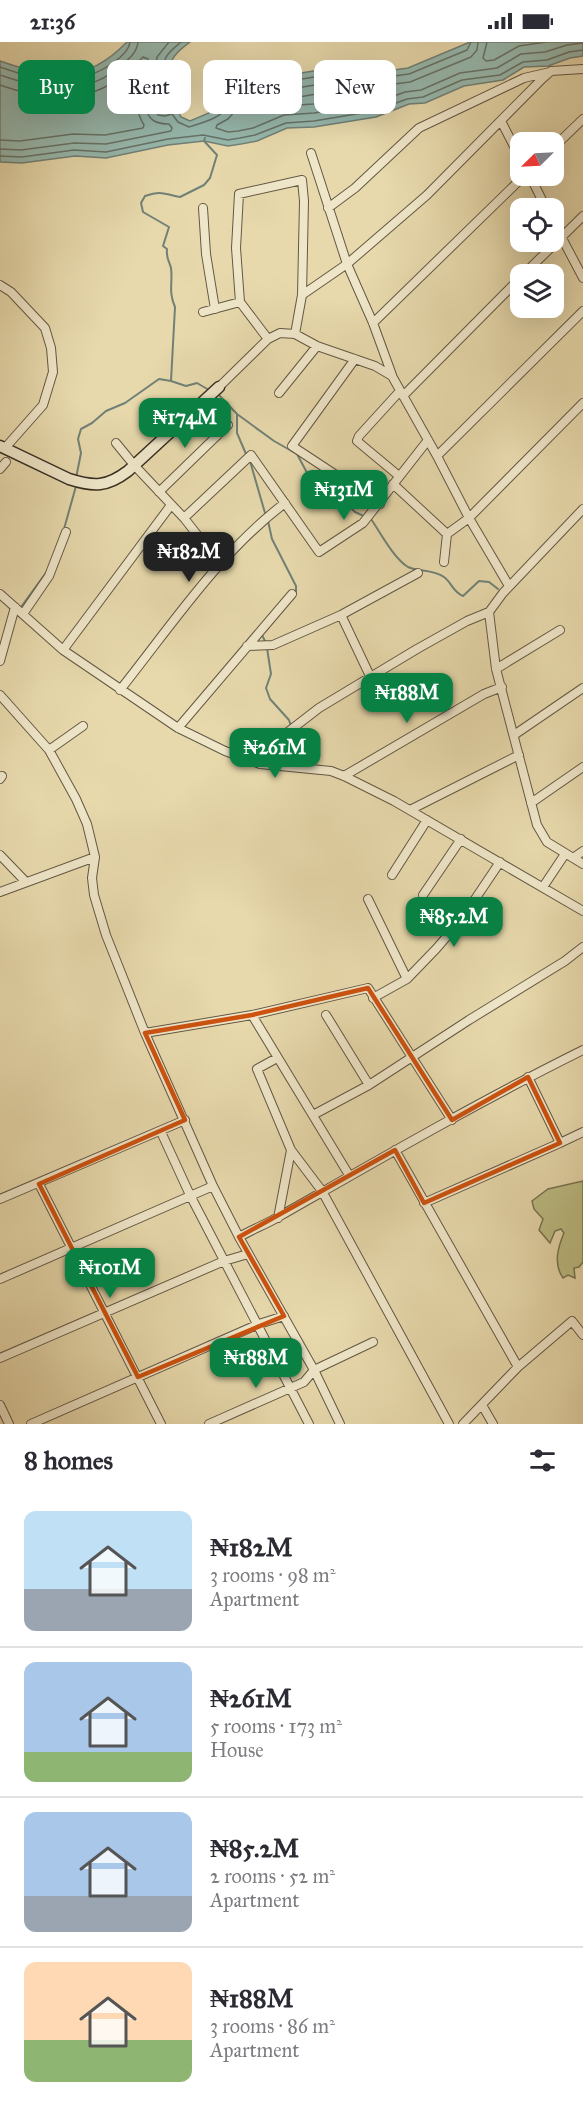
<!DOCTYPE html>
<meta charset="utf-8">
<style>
body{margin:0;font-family:"IM FELL Great Primer",serif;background:#f2f2f3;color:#2b2b33;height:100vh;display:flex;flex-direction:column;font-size:22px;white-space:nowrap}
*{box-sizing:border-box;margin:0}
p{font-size:20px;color:#7c7c81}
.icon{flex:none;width:33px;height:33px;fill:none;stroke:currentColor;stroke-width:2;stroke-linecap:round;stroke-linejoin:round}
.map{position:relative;height:1382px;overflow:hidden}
.panel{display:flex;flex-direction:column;background:#fff;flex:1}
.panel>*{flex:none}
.hud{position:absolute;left:18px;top:18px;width:548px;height:54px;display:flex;gap:12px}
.needle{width:39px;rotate:246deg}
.controls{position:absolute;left:510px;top:90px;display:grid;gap:12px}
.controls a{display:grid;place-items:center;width:54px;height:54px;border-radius:12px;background:#fff;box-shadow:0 6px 24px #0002;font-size:30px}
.price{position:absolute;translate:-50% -51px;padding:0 14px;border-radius:12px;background:#0b8043;color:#fff;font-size:20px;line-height:39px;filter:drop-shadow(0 2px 3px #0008)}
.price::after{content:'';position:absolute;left:50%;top:36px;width:18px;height:14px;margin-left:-9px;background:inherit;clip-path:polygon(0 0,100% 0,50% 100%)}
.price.selected{background:#222;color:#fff}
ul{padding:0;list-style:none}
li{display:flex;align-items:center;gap:18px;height:150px;padding:0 24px}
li+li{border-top:2px solid #e1e1e2}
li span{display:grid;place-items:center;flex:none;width:168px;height:120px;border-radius:12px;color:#555}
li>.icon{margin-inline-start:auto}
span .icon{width:72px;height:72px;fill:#fffc;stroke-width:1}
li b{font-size:26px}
h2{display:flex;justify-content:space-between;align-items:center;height:72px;padding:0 24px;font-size:26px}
.tag{padding:0 21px;border-radius:12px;background:#fff;box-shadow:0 6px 24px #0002;font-size:21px;line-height:54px}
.tag.selected{background:#0b8043;color:#fff}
.status{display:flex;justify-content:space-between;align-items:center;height:42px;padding:0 30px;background:#fff;direction:ltr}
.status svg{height:16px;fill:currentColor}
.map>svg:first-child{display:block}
.green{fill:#bdbd84;stroke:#7a7553;stroke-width:1.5}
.water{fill:#97b9af;stroke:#718177;stroke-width:1.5}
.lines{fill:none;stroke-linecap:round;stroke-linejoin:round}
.shore{stroke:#677368;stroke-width:1.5}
.stream{stroke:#718177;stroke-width:2}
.street-casing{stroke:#635844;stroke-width:10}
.secondary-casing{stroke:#372d22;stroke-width:13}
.street{stroke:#efe6c9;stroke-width:8}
.secondary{stroke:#efe6c9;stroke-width:10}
.marked{fill:none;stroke:#cd520f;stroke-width:4.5;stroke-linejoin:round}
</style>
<div class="status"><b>21:36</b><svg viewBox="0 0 49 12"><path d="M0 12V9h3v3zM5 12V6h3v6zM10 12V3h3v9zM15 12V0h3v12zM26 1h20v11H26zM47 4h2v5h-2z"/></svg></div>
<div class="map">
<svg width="583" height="1382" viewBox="0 0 583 1382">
<rect width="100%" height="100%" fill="#e7d9ac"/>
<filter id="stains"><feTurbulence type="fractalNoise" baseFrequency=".00333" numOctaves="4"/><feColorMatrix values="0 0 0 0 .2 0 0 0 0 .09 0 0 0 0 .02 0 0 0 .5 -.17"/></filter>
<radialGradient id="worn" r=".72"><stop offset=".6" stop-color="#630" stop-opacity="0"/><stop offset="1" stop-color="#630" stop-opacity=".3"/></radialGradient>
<path class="green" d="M 583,1139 L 583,1220 L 579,1225 L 574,1226 L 575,1236 L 568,1233 L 563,1236 C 553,1222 558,1205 564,1191 L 561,1187 L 555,1189 L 550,1201 L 539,1188 L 543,1177 L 534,1167 L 532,1159 L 548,1147 Z"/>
<path class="water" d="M 127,0 L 190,0 C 182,6 171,14 170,25 L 176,32 L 160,65 L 164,68 L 171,65 L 176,65 L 181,75 L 190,79 L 221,66 L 227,55 L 235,53 L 242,55 L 254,51 L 259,45 L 268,40 L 301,31 L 344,24 L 394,28 L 408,26 L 470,0 L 583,0 L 583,14 L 570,16 L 548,24 L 524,25 L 503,38 L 464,44 L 425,61 L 409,62 L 376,75 L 314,85 L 287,86 L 257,99 L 241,102 L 228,104 L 204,99 L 168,103 L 106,116 L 75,114 L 22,121 L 0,120 L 0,19 C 52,37 85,43 127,0 Z"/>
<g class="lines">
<path class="shore" d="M 181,0 C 168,11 160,16 167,34 L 154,66 L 158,73 L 165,74 L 172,72 L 178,80 L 189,85 C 205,80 224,75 232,60 L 243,61 L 255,57 L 271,46 L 302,37 L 345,30 L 394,34 L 409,32 L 467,8 L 471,0
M 478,0 L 477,8 L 471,15 L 410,40 L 394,42 L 346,38 L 284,48 L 268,55 L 258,64 L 236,68 L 228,77 L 217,83 L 216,86 L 228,90 L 238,89 L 253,86 L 284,73 L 314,71 L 372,62 L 405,50 L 421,48 L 460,31 L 497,26 L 521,12 L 545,10 L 567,3 L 583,1
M 487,0 L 483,16 L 486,19 L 494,18 L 519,4 L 546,0
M 0,25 C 43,40 73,48 113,21 C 120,16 129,9 130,0
M 0,33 C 43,48 86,56 123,22 C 130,16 137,10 138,0
M 0,43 C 56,63 101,62 143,15 L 148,17 C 147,24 150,31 147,37 C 141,55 132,65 144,83 L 143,86 L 105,93 L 73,92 L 20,99 L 0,98
M 346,47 L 367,48 L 369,52 L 367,54 L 313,62 L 285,64 L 282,62 L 283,59 L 287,57 Z
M 0,107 L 21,108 L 74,101 L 106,102 L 171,89 L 172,86 L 169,82 C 157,82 148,79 146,65 L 159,34 L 156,26 L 157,15 L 169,0
M 0,114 L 22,115 L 74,108 L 106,110 L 168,97 L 203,93 L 228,98 L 240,96 L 255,93 L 286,81 L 314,79 L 374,69 L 407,57 L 423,55 L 462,38 L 500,33 L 523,20 L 547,18 L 569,10 L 583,8"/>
<path class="stream" d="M 205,96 L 204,99 L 217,113 L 210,136 L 204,143 L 180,155 C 163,152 163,148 145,154 L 141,161 L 143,170 L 169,185 L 163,204 L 167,207 C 166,217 169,218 171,226 C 173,241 168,249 175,265 L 171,339 L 186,344 L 197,341 L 209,348
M 217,351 L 237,372 L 274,399 L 297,412 L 313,442 L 338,460 L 349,464 L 355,470 L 366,475
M 237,372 L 237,391 L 246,412
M 250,419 L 265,471
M 76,436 L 81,411 L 78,397 L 81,387 L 92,381 L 106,369 L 125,361 L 159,337 L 171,339
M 371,477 C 380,490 394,517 408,525 C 419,530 433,527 444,535 C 452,541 453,550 463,554 L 479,539 L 489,540 L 498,547
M 268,479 L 272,497 L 296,544 L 296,552 L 293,555
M 64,487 L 76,444
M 21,565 L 48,528
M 261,591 L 266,601
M 267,606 L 271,632 L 266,646 L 270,657 L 289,678 L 291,684
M 292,689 L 301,707 L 304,719"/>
<g class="street-casing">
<path id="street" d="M 501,79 L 520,116
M 554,105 L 583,77
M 311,111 L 347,222 L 373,281 L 392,333
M 530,134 L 546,166
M 203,166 L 206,212 L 215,267
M 328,166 L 355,146 L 419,86 L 524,36 L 550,30
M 554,181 L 583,236
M 524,232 L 583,174
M 0,243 L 11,250 L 45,286 L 51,306 L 53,330 L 43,363 L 5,406
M 302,253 L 347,222 L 427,153 L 542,37 L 551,29 L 583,27
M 203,270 L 240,260
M 373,281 L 524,134
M 268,297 L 240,260 L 236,206 L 239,152 L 302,138 L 304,159 L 302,253 L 295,292
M 355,317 L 292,404 L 380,462
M 219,345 L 268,297 L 280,291 L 295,292 L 317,304 L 375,324 L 392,334 L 437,414 L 583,269
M 279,351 L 317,304
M 403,354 L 520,236
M 116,401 L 134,423 L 184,476 L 220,522
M 437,414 L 469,476 L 509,544
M 0,427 L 6,420
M 399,434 L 357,399 L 359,394 L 400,349
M 393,442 L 447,492
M 159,450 L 228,383
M 184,476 L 251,413 L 319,510 L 363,481 L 428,398
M 444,520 L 447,492 L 469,476 L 583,361
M 0,552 L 63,608 L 178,686 L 225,709 L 260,722 L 331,729 L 344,734 L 394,759 L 583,869
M 489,570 L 496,627 L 537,783 L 547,800 L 583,822
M 23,572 L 49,534 L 66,490
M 341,573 L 370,634
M 247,604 L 273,603 L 341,573 L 418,531
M 63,608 L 171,463
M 0,619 L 15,565
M 496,627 L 560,588
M 120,648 C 171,584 219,511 285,461
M 0,653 L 49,708 L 76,757 L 87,782 L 95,815 L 92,836 L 94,853 L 106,893 L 145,991 L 213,1144 L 239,1195
M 178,686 L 292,552
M 514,693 L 583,646
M 49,708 L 83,684
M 260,722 L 288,690 L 319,666 L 417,607 L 467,579 L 489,570 L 503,551 L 583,467
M 344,734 L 484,652 L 502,645
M 0,737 L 2,734
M 531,761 L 583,725
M 410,768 L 519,713
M 0,813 L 26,840
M 573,816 L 583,809
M 392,833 L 427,778
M 543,845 L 565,812
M 0,850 L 95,815
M 423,853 L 461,797
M 368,857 L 407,937
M 373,956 L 407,937 L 436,907 L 461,878 L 500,820
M 252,973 L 349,1133
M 326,973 L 369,1043
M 145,991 L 252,973 L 368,946 L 452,1078
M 277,1016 L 257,1027 L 291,1108 L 322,1149 L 449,1382
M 313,1073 L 369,1043 L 469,978 L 565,919 L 583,905
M 161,1090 L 190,1153 L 309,1382
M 560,1101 L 583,1090
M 395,1108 L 518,1325
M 39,1142 L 161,1382
M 0,1157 L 185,1078
M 424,1161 L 560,1101 L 528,1035
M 278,1176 L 291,1108
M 0,1237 L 213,1144
M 0,1316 L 224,1219 L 248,1212
M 0,1363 L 9,1382
M 482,1363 L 493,1382
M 31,1382 L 259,1282 L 284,1274
M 209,1382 L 304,1340 L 314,1328 L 373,1300
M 340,1382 L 314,1328 L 239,1195 C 253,1187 267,1182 280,1174 C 380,1117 480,1059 583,1008
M 463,1382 L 518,1325 L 572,1279 L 583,1293"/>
</g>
<g class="secondary-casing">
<path id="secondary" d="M 0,404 L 69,437 C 94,445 107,445 128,429 L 219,345"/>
</g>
<use href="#street" class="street"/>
<use href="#secondary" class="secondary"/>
</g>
<path class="marked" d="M 368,946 L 452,1078 L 528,1035 L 560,1101 L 424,1161 L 395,1108 L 239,1195 L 284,1274 L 138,1335 L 39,1142 L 185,1078 L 145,991 L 252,973 Z"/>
<rect width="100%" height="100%" filter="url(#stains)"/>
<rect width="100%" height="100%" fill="url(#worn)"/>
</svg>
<div class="controls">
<a><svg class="needle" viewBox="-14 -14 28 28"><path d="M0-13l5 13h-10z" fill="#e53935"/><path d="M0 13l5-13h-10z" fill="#7c7c81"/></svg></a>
<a><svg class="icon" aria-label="locate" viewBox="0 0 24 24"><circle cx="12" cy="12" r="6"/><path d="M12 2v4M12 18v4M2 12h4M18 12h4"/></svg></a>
<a><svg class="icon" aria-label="layers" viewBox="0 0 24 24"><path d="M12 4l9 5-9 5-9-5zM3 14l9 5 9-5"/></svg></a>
</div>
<b class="price" style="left:185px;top:407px">₦174M</b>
<b class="price" style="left:344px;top:479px">₦131M</b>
<b class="price selected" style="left:189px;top:541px">₦182M</b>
<b class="price" style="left:407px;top:682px">₦188M</b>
<b class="price" style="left:275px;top:737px">₦261M</b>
<b class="price" style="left:454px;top:906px">₦85.2M</b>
<b class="price" style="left:110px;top:1257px">₦101M</b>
<b class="price" style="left:256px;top:1347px">₦188M</b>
<div class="hud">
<a class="tag selected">Buy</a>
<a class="tag">Rent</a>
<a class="tag">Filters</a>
<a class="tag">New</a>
</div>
</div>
<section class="panel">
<h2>8 homes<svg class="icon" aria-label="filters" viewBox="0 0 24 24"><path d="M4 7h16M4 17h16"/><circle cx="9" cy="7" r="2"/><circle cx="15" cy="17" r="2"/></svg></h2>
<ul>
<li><span style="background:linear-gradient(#bfe0f5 65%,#9aa5b1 0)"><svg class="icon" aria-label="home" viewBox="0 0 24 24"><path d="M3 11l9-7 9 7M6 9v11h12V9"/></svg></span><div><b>₦182M</b><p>3 rooms · 98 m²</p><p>Apartment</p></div></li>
<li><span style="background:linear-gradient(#a9c7e8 75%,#8fb573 0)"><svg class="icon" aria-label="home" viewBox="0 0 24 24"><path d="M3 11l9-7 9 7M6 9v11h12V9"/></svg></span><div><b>₦261M</b><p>5 rooms · 173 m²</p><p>House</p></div></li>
<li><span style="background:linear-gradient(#a9c7e8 70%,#9aa5b1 0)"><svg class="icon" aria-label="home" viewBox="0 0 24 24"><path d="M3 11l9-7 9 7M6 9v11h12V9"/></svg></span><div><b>₦85.2M</b><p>2 rooms · 52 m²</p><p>Apartment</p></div></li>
<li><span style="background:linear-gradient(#ffd9b3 65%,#8fb573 0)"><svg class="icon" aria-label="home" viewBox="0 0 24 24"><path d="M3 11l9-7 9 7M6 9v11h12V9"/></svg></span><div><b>₦188M</b><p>3 rooms · 86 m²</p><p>Apartment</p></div></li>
</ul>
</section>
